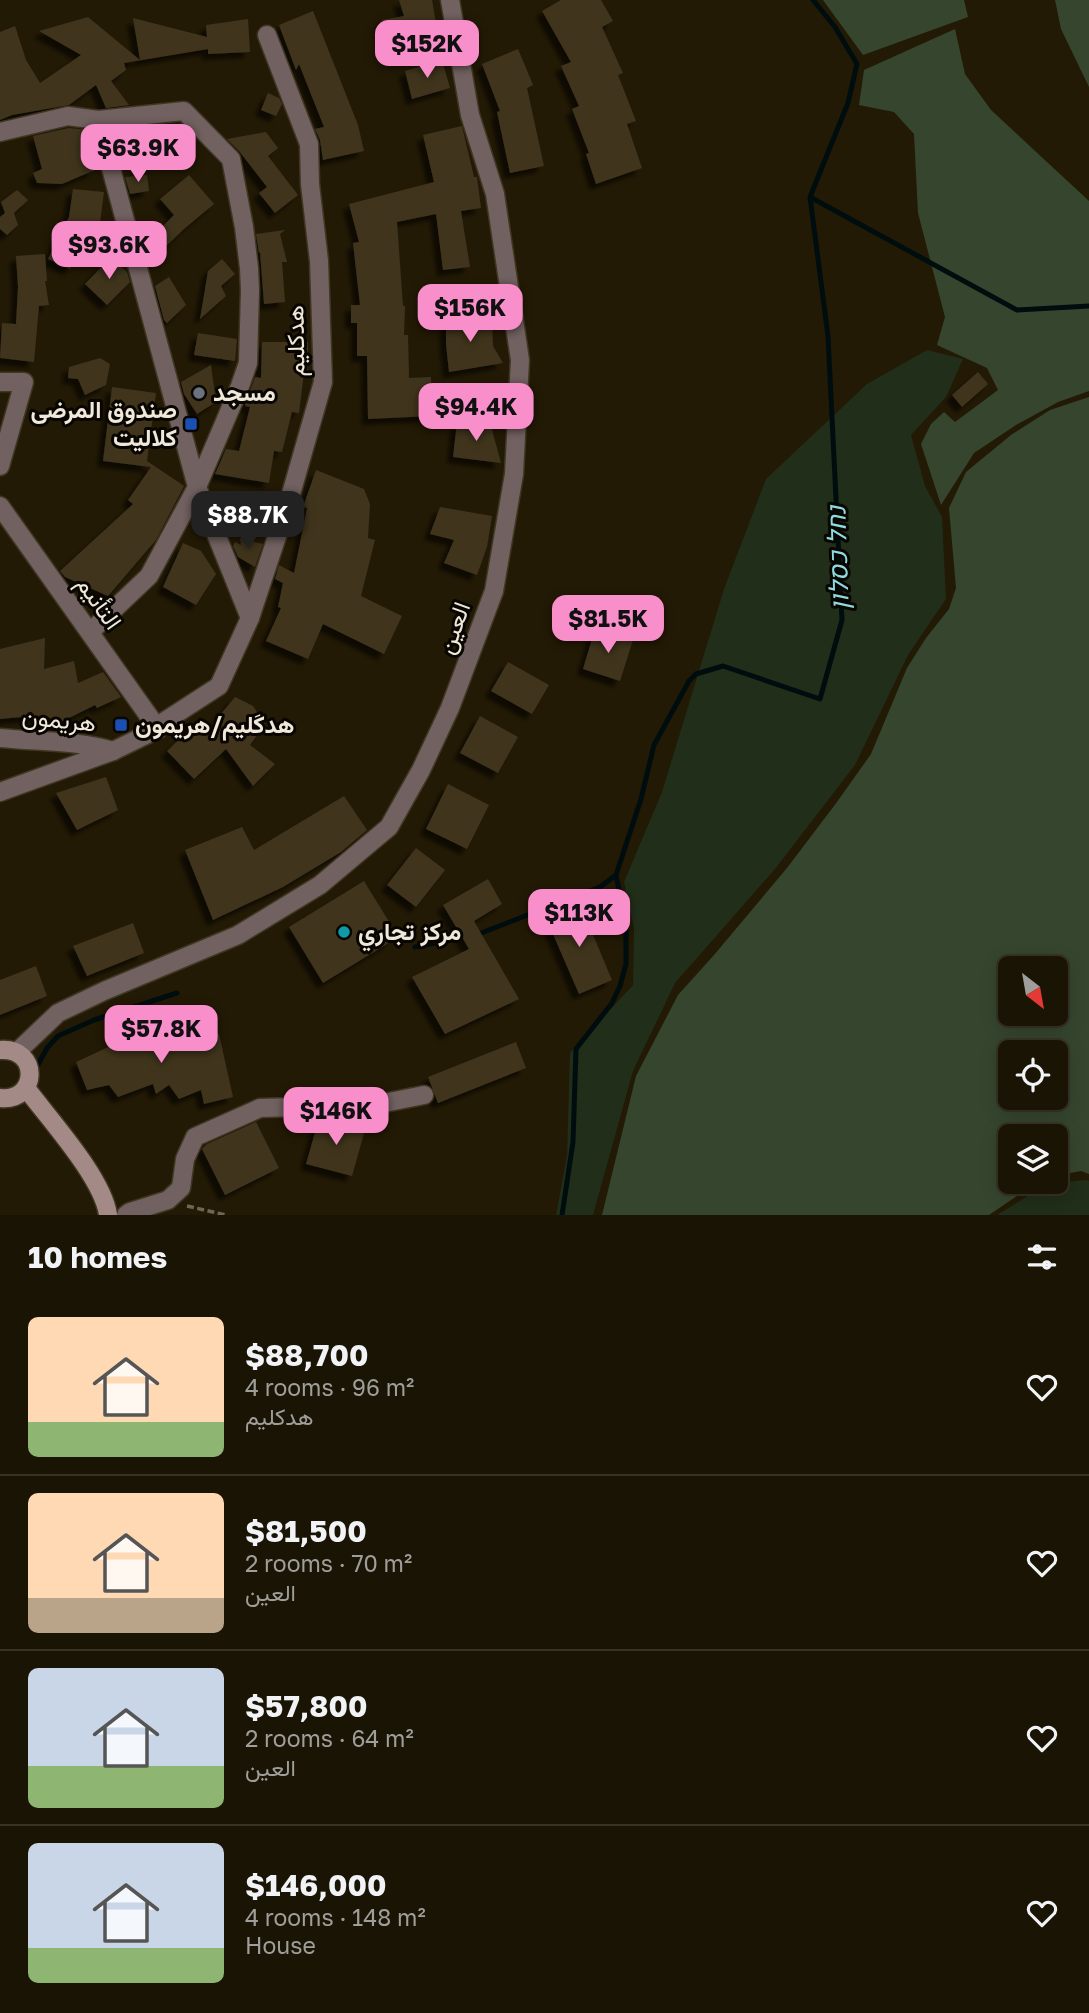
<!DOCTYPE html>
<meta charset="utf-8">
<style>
body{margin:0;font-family:"Golos Text",Vazirmatn,Heebo,sans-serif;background:#272113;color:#f1f3f6;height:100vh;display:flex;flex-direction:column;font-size:26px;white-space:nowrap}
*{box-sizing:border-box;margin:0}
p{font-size:23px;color:#9f9e9a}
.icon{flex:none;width:38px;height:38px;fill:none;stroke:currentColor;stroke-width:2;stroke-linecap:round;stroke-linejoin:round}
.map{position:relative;height:1215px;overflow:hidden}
.panel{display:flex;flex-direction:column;background:#1a1404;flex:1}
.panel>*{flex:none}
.needle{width:46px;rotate:149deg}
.controls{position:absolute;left:998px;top:956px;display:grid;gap:14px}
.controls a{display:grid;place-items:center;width:70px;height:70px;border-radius:10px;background:#1a1404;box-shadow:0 4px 18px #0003,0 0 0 2px #383326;font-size:35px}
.price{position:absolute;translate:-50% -60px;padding:0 16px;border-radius:14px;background:#f98fca;color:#111;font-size:23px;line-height:46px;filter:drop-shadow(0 2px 4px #0008)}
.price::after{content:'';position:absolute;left:50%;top:42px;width:21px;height:16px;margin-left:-10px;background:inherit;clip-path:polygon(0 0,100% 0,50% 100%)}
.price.current{background:#222;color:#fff}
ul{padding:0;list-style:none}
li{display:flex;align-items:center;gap:21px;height:175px;padding:0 28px}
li+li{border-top:2px solid #383326}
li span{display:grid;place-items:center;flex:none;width:196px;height:140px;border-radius:10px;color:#555}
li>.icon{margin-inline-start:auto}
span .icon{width:84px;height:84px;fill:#fffc;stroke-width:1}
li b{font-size:30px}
h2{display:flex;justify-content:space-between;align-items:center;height:84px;padding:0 28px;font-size:30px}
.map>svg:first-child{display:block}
.green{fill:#212e19}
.forest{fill:#36462e;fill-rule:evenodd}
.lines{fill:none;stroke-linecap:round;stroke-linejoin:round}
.stream{stroke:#000d0f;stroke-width:5}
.building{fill:#3f341f;filter:url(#shadow)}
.minor-casing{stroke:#403723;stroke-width:21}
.tertiary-casing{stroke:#403723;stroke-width:21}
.secondary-casing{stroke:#403723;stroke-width:21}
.path{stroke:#6f6654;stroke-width:3.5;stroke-dasharray:7 3.5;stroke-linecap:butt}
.minor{stroke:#716160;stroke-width:18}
.tertiary{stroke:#716160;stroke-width:18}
.secondary{stroke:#a38a87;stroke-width:18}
.worship-dot{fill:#6b7280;stroke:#090601;stroke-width:2.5}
.transit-dot{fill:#1a4fb4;stroke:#090601;stroke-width:2.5}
.culture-dot{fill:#0f9aa8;stroke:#090601;stroke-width:2.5}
.labels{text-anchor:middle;stroke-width:6;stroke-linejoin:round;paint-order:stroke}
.street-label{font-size:24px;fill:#efe8db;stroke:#090601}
.poi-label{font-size:24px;font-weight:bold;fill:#efe8db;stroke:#090601;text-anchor:start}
.water-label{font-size:26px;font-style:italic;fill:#8edbe2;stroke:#090601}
</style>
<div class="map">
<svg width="1089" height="1215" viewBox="0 0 1089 1215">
<defs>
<filter id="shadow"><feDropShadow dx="-6" dy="6" stdDeviation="2" flood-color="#0009"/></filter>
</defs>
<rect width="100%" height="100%" fill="#231a05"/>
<path class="green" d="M 927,350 L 963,359 L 946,397 L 911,435 L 925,486 L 942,517 L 946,599 L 908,655 L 855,765 L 775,869 L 675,983 L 633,1071 L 593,1215 L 556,1215 L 567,1156 L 570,1053 L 633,985 L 634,929 L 624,882 L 662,792 L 724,589 L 766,479 L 867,384 Z
M 1086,1180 L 1089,1181 L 1089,1215 L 997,1215 L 1047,1184 Z"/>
<path class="forest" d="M 823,0 L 964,0 L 968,17 L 863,55 Z
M 1055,0 L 1089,0 L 1089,87 L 1061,29 Z
M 955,29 L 965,74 L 991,110 L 1089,201 L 1089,391 L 1058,402 L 1016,425 L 974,453 L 941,505 L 921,444 L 931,424 L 944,412 L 955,422 L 998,390 L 987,368 L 937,345 L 945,317 L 918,213 L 914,134 L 894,112 L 859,105 L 864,70 Z
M 1089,397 L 1089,1174 L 1081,1171 L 1055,1176 L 1055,1136 L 1010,1136 L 1010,1181 L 1039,1181 L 989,1215 L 602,1215 L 636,1076 L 678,995 L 714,955 L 787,868 L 837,802 L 871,754 L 907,668 L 926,638 L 949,609 L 956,588 L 949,508 L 966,472 L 1011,435 L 1050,410 ZM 1010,968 L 1055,968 L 1055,1013 L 1010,1013 ZM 1010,1052 L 1055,1052 L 1055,1097 L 1010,1097 Z"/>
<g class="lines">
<path class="stream" d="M 810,197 L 1017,310 L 1089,306
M 476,935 L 600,887 L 616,875 L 641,799 L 654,745 L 689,681 L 696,674 L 723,666 L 820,699 L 842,620 L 828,336 L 810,197 L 848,103 L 857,64 L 835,27 L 813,0
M 415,947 L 467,937
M 34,1072 L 47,1048 L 58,1036 L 94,1020 L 177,993
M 562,1215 L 573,1142 L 576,1049 L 612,1003 L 620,986 L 626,964 L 626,927 L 616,875"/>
</g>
<path class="building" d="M 399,0 L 432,0 L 438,35 L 386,44 L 382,20 L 404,16 Z
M 561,0 L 601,0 L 613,21 L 602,27 L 623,73 L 618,75 L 636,121 L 627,124 L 642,168 L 596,184 L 586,154 L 589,153 L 572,109 L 579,106 L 561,66 L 571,62 L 542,11 Z
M 313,11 L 358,125 L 364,151 L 323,160 L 320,140 L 315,129 L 324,127 L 299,64 L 296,70 L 279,25 Z
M 88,17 L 140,60 L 133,18 L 207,37 L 206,25 L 248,19 L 250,52 L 208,54 L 208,49 L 124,63 L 126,70 L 111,81 L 129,105 L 106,108 L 96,85 L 69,105 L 12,115 L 0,120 L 0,32 L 15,26 L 26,60 L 40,83 L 81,55 L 39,31 Z
M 518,49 L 533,85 L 527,88 L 544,166 L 510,173 L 497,112 L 500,111 L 482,64 Z
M 442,60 L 450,88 L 412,99 L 405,71 Z
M 268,93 L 279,98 L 282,104 L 276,116 L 261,110 Z
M 462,126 L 474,177 L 477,177 L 481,208 L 461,211 L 470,267 L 443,270 L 436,214 L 397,222 L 403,306 L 405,306 L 404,335 L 408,335 L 409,378 L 431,377 L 432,416 L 368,419 L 367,356 L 357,356 L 357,323 L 351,323 L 351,305 L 360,305 L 353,243 L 359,242 L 349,204 L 434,182 L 423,135 Z
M 176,127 L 183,153 L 157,161 L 149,135 Z
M 69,128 L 89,130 L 91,138 L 82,142 L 95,170 L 62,184 L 37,183 L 33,173 L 42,169 L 33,136 Z
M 266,132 L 278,148 L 268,156 L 298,195 L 275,213 L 259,193 L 267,187 L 239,151 L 227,139 Z
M 147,175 L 149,191 L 130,194 L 125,177 Z
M 189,175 L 214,204 L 184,229 L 163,249 L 152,237 L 174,215 L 160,199 Z
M 73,189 L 104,192 L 100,223 L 94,222 L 70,269 L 48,259 L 69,217 Z
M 17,190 L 28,200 L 14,213 L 18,225 L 7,235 L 0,229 L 0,217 L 5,213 L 1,202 Z
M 285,230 L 280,234 L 287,262 L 282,262 L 285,302 L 264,304 L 260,252 L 259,253 L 256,234 Z
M 45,254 L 47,281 L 45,281 L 49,305 L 39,306 L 34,362 L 0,358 L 2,323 L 16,324 L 18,287 L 16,256 Z
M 111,257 L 127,272 L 130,282 L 107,305 L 85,284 Z
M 222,259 L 235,274 L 221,286 L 226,296 L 200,319 L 208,271 Z
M 169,277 L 186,305 L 167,323 L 164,320 L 155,286 Z
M 492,319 L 493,346 L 503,363 L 449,372 L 446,344 L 446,320 Z
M 198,333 L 237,339 L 235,361 L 194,355 Z
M 262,342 L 308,342 L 308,373 L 304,373 L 299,413 L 292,412 L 282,452 L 274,451 L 269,483 L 215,474 L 226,449 L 239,451 L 250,407 L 245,406 L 246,402 L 255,377 L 261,378 Z
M 100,358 L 110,364 L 106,385 L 85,395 L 78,379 L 68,378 L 69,367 Z
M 211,365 L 216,402 L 197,414 L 184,394 L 181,382 Z
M 978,372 L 988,384 L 962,407 L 952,395 Z
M 112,387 L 156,393 L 147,461 L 184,486 L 156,540 L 108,596 L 65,577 L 60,571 L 133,504 L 128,500 L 151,467 L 103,461 Z
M 457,422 L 491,426 L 501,463 L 453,457 Z
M 316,470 L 364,489 L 370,504 L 368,538 L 375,540 L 361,596 L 402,616 L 384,654 L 323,624 L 308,659 L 266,641 L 281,608 L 278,607 L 283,583 L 275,579 L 279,565 L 294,573 L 307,508 L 303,507 Z
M 440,507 L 492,516 L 487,547 L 477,575 L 444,563 L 454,540 L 430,534 Z
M 240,538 L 263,544 L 255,567 L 238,557 L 233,546 L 235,542 L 241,545 Z
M 183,543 L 201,551 L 216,574 L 196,605 L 163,587 Z
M 595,629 L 633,640 L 620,681 L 583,669 Z
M 45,638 L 44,669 L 74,661 L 78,683 L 103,672 L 121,697 L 97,708 L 95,705 L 55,725 L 49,717 L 38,720 L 32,716 L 0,719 L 0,649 Z
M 508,662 L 549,685 L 532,714 L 491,691 Z
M 235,697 L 253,706 L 265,724 L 250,745 L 275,764 L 253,786 L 226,749 L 194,779 L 167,751 L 196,723 L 205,733 Z
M 480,716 L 518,737 L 498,773 L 460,753 Z
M 106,777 L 118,810 L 77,830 L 56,793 Z
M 448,784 L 489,805 L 467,849 L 426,829 Z
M 344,796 L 367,830 L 341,852 L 283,887 L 213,920 L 185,850 L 242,827 L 254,850 Z
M 416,848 L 445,870 L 416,907 L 387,885 Z
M 488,879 L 502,904 L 474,921 L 519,999 L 445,1034 L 412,977 L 469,949 L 443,905 Z
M 364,881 L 396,933 L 387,944 L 323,983 L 289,927 Z
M 580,904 L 612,980 L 579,994 L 546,918 Z
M 133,923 L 144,953 L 87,976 L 73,946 Z
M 36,966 L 47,996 L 0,1015 L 0,980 Z
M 175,1016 L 181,1041 L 219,1034 L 233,1097 L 204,1104 L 201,1090 L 179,1099 L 169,1085 L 156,1094 L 153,1084 L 118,1097 L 109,1085 L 87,1090 L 76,1062 Z
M 516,1042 L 526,1068 L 438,1103 L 428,1077 Z
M 319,1118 L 365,1130 L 352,1176 L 306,1164 Z
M 256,1122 L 279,1168 L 225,1195 L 202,1149 L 207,1144 Z"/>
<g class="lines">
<g class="minor-casing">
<path id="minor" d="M 0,132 L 68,116 L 98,120
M 0,382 L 24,382 L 0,466
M 0,506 L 158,729
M 90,632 L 149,576 L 197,487 L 240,386 L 248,363 L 250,290 L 249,268 L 244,227 L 231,159 L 184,111 L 98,120 L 197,487 L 250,618
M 0,738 C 38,742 76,740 113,751
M 126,1215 L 130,1212 L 168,1200 L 181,1188 L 185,1159 L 195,1137 L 260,1108 L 374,1105 L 424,1095"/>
</g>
<g class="tertiary-casing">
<path id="tertiary" d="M 0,792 L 113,751 L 158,729 L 165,721 L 219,686 L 250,618 L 291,494 L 323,382 L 319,261 L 310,184 L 309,144 L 267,35
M 17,1052 L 58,1013 L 104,991 L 238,935 L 320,885 L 389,827 L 421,770 L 450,708 L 494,591 L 514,474 L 520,360 L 495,194 L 470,115 L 450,0"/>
</g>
<g class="secondary-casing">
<path id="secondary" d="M 0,1050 C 40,1047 39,1102 0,1098
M 26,1088 C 50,1120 103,1178 108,1215"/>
</g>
<path class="path" d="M 187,1206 L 226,1215"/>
<use href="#minor" class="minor"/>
<use href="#tertiary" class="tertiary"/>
<use href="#secondary" class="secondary"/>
</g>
<circle class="worship-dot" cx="199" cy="393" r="7"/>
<g class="transit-dot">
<rect x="184" y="417" width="14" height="14" rx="3.5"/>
<rect x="114" y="718" width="14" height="14" rx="3.5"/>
</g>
<circle class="culture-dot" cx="344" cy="932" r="7"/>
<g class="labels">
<g class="street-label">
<text transform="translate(296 341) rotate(-91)" y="8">هدكليم</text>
<text transform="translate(99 603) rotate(55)" y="8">التأنيم</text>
<text transform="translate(454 628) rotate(-70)" y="8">العين</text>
<text transform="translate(59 720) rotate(6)" y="8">هريمون</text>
</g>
<g class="poi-label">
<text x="213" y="401">مسجد</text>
<text x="177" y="418" text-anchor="end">صندوق المرضى<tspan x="177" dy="28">كلاليت</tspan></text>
<text x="135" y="733">هدكَليم/هريمون</text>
<text x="358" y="940">مركز تجاري</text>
</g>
<g class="water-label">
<text transform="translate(838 558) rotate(-92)" y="9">נחל כסלון</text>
</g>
</g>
</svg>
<div class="controls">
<a><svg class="needle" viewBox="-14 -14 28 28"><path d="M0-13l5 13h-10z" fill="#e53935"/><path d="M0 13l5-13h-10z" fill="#9f9e9a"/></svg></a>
<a><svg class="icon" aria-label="locate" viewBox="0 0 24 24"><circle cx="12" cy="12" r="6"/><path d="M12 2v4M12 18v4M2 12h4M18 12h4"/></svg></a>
<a><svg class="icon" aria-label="layers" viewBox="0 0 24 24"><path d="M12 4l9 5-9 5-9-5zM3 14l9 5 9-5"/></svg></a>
</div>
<b class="price" style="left:427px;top:80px">$152K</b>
<b class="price" style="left:138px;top:184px">$63.9K</b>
<b class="price" style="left:109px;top:281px">$93.6K</b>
<b class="price" style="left:470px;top:344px">$156K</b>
<b class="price" style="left:476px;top:443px">$94.4K</b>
<b class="price current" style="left:248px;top:551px">$88.7K</b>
<b class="price" style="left:608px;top:655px">$81.5K</b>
<b class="price" style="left:579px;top:949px">$113K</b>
<b class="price" style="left:161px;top:1065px">$57.8K</b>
<b class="price" style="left:336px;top:1147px">$146K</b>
</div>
<section class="panel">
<h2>10 homes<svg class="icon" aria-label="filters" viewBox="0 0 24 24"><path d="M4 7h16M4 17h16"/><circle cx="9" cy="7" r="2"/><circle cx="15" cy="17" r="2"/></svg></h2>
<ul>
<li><span style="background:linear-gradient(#ffd9b3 75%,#8fb573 0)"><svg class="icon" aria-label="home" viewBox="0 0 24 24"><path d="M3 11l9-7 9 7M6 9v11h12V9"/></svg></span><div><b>$88,700</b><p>4 rooms · 96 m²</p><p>هدكليم</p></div><svg class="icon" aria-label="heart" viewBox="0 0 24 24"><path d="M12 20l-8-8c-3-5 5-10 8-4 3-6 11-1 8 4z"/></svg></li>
<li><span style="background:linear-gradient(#ffd9b3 75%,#b9a48a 0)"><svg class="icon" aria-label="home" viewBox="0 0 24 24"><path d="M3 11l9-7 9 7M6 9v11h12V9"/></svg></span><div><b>$81,500</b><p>2 rooms · 70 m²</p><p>العين</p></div><svg class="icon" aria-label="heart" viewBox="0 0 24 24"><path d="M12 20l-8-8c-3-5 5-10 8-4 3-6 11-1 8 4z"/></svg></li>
<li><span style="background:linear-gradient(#c9d6e8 70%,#8fb573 0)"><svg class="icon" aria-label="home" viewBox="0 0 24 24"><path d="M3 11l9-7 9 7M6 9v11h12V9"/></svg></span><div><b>$57,800</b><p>2 rooms · 64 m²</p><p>العين</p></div><svg class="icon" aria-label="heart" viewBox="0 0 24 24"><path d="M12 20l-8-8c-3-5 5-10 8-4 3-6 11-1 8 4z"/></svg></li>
<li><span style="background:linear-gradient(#c9d6e8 75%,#8fb573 0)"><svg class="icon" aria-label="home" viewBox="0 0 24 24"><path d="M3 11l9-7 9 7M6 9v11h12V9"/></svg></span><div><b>$146,000</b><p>4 rooms · 148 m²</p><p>House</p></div><svg class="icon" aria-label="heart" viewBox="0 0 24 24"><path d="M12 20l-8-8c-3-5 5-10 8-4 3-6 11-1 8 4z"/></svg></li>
</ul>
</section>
